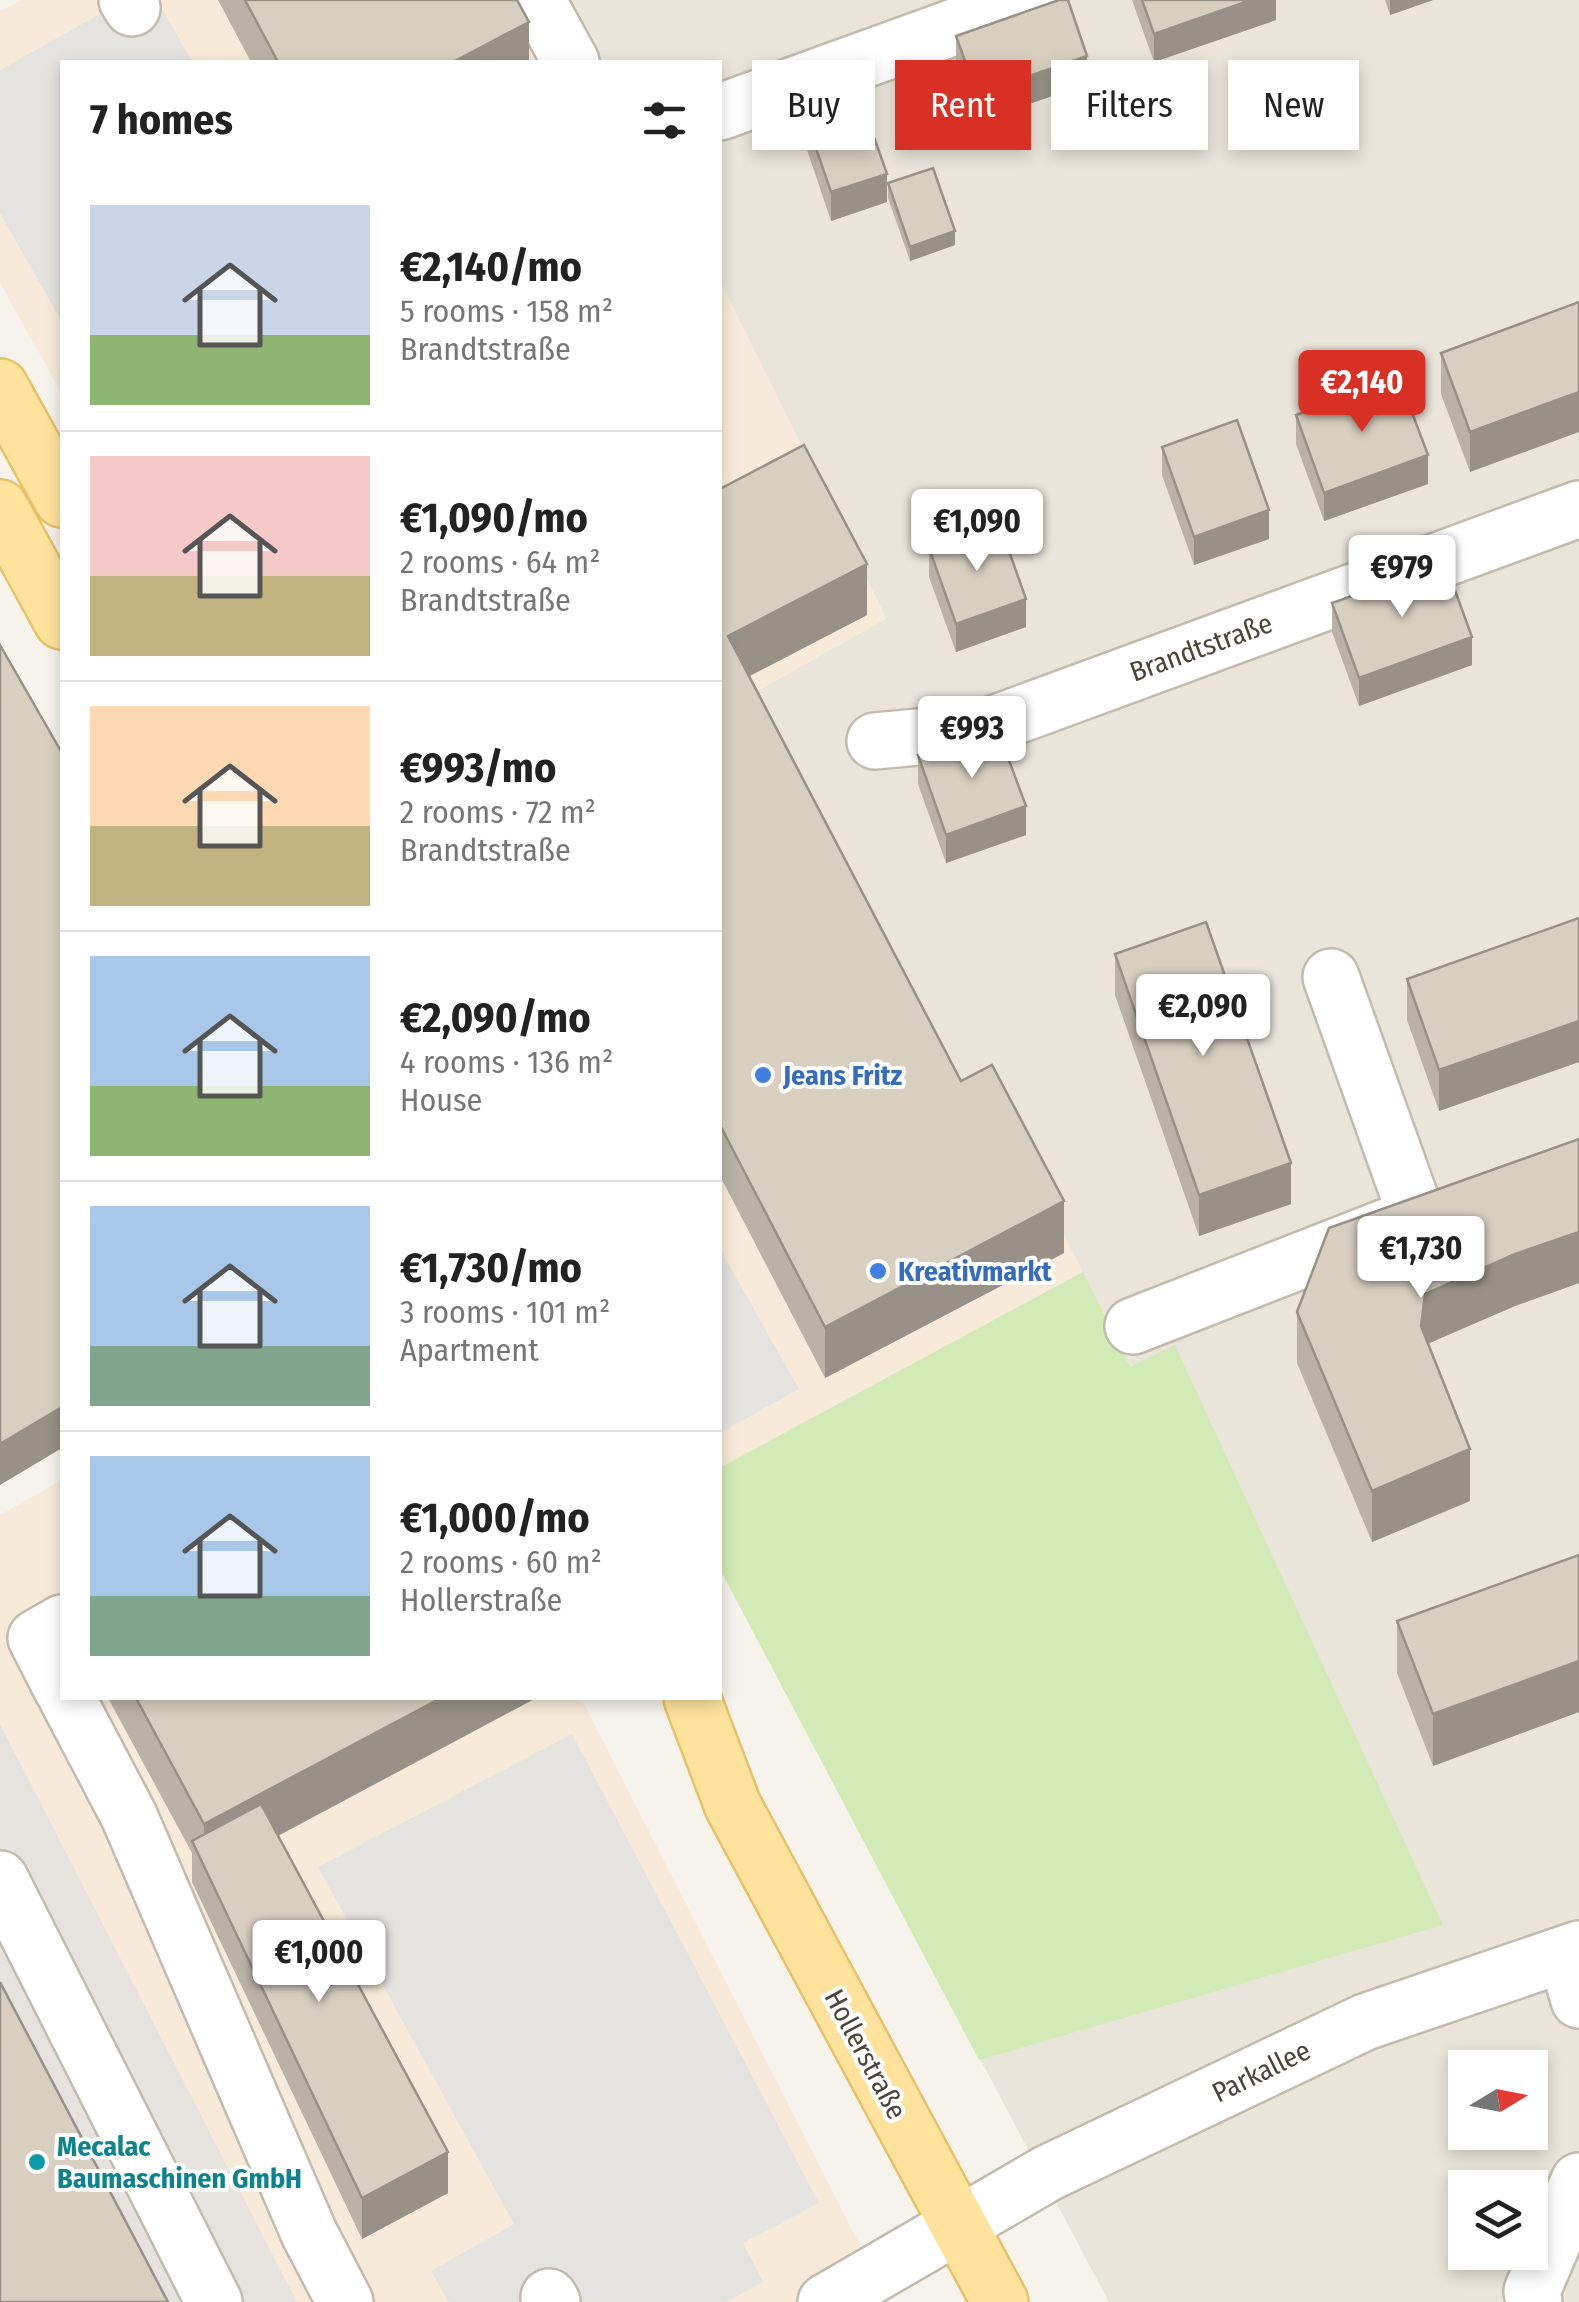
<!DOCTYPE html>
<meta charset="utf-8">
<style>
body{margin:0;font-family:"Fira Sans Condensed",sans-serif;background:#f6f6f6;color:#222;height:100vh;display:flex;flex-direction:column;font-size:38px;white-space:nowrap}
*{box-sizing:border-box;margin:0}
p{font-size:32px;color:#767676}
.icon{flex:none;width:55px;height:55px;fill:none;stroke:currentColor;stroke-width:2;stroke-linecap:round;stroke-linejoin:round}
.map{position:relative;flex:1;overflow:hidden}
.drawer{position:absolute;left:60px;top:60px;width:662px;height:1640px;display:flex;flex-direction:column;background:#fff;border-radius:0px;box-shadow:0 5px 15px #0003}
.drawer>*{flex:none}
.banner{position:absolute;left:752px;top:60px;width:675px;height:90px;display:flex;gap:20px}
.needle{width:65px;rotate:80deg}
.controls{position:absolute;left:1448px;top:2050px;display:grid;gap:20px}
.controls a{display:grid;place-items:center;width:100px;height:100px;border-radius:0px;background:#fff;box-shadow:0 5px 15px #0003;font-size:50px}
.price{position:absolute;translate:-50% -85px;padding:0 22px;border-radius:10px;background:#fff;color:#222;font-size:32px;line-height:65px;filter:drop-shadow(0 2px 5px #0008)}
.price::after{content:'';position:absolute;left:50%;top:60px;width:30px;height:22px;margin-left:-15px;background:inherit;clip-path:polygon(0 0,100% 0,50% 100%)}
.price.selected{background:#d93025;color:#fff}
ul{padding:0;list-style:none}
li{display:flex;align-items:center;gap:30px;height:250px;padding:0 30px}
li+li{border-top:2px solid #e0e0e0}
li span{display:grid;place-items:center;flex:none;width:280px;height:200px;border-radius:0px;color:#555}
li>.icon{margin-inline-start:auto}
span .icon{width:120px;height:120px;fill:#fffc;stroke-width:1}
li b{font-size:42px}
h2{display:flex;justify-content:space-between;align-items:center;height:120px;padding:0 30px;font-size:42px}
.chip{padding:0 35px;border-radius:0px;background:#fff;box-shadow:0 5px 15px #0003;font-size:35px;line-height:90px}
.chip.selected{background:#d93025;color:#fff}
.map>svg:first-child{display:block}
.residential{fill:#eae5da;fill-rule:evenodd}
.commercial{fill:#f7ead8}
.industrial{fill:#e6e2dd}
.green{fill:#d2eab5}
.parking{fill:#e5e3e0}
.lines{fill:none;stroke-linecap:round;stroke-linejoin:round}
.minor-casing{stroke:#c2bbae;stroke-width:60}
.major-casing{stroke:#e6c16a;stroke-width:60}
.minor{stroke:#fff;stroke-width:55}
.major{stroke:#ffe39c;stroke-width:55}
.wall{fill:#bab2a6}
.shaded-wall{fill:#979187}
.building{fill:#d8cfc1;stroke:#979187;stroke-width:2.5}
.shop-dot{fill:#3f7fe0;stroke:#fff;stroke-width:4}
.culture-dot{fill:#0f9aa8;stroke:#fff;stroke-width:4}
.labels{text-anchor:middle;stroke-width:8;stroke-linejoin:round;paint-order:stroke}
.street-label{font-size:28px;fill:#4b4439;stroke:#fff}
.shop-label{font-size:28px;font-weight:bold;fill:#366cbe;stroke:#fff;text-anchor:start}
.culture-label{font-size:28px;font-weight:bold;fill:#0d838f;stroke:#fff;text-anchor:start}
</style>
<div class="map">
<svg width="1579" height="2302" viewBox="0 0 1579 2302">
<rect width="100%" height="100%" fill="#f6f3ec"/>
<path class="residential" d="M 508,0 L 1579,0 L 1579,2302 L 1109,2302 L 720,1569 L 720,1467 L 837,1402 L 964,1120 L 747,697 L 886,618 L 720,281 L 720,62 L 542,62 ZM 1465,2068 L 1530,2068 L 1530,2132 L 1465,2132 ZM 1465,2188 L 1530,2188 L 1530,2252 L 1465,2252 Z"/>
<path class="commercial" d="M 21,0 L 508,0 L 542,62 L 62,62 L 62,394 L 0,283 L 0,11 Z
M 720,281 L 886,619 L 748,696 L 963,1119 L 995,1103 L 1083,1272 L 720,1467 Z
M 62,1480 L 62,1698 L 581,1698 L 889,2302 L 297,2302 L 0,1724 L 0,1515 Z"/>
<path class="industrial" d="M 0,1724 L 297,2302 L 0,2302 Z"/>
<path class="green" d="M 1083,1272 L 1130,1367 L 1175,1345 L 1443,1925 L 979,2060 L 720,1569 L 720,1468 Z"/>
<path class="parking" d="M 125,0 L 157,0 L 192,62 L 62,62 L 62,322 L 0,213 L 0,70 Z
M 720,1249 L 799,1389 L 720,1433 Z
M 572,1734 L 819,2203 L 743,2243 L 763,2282 L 726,2302 L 449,2302 L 431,2271 L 514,2224 L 318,1867 Z"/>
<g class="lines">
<g class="minor-casing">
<path id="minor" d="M 127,0 L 132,8
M 537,0 L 571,62
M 720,112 L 1029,0
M 875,741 L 972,732 L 1579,509
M 1331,977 L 1416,1215
M 1133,1326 L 1389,1226
M 62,1623 L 36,1638 L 62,1689
M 67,1698 L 129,1816 L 309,2233 L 345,2302
M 0,1879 L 214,2302
M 1566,1954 L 1579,2000
M 549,2297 L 552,2302
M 826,2302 L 1048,2173 L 1365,2022 L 1579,1949
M 1534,2302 L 1532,2291 L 1579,2181"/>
</g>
<g class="major-casing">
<path id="major" d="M 0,387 L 62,499
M 0,508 L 62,621
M 692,1698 L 733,1806 L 1000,2302"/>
</g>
<use href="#minor" class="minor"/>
<use href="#major" class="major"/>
</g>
<path class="wall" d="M 218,0 L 517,0 L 529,62 L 251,62 Z
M 1132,0 L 1276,0 L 1276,20 L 1154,62 Z
M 1385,0 L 1433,0 L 1390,15 Z
M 956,36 L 1087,84 L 977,122 L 956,64 Z
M 806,119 L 887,202 L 831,221 L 806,147 Z
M 888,183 L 955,245 L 910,261 L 888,198 Z
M 1579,302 L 1470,472 L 1441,394 L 1441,353 Z
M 1296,415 L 1428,484 L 1324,521 L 1296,444 Z
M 1162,447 L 1269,539 L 1194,565 L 1162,475 Z
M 720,489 L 867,615 L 750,676 L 961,1081 L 1064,1253 L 825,1378 L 720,1176 Z
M 929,548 L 1026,627 L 956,652 L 929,577 Z
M 1332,603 L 1472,665 L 1359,706 L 1332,632 Z
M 918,755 L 1026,835 L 946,863 L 918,784 Z
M 1579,918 L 1579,1062 L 1439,1111 L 1407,1020 L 1407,979 Z
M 1115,954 L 1291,1204 L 1199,1236 L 1115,995 Z
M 1579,1139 L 1579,1283 L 1515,1306 L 1428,1343 L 1470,1501 L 1372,1542 L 1297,1363 L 1297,1312 Z
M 1579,1555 L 1579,1712 L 1433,1766 L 1397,1673 L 1397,1621 Z
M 108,1698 L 536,1698 L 278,1836 L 448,2193 L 362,2239 L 192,1882 L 192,1853 Z"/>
<path class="shaded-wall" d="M 1251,0 L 1276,0 L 1276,20 L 1154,62 L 1154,34 Z
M 1390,0 L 1433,0 L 1390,15 Z
M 529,22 L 529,62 L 453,62 Z
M 1087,56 L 1087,84 L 977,122 L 977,94 Z
M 887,174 L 887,202 L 831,221 L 831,192 Z
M 955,231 L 955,245 L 910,261 L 910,247 Z
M 1579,392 L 1579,432 L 1470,472 L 1470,432 Z
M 1428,455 L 1428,484 L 1324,521 L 1324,493 Z
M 1269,510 L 1269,539 L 1194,565 L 1194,537 Z
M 867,564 L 867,615 L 728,687 L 728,636 Z
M 1026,599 L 1026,627 L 956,652 L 956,624 Z
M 1472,637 L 1472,665 L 1359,706 L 1359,678 Z
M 1026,806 L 1026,835 L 946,863 L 946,835 Z
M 1579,1021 L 1579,1062 L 1439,1111 L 1439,1070 Z
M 1291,1163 L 1291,1204 L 1199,1236 L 1199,1195 Z
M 1064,1201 L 1064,1253 L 825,1378 L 825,1327 Z
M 1579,1232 L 1579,1283 L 1515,1306 L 1425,1345 L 1421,1326 L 1425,1294 L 1515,1254 Z
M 62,1407 L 62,1448 L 0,1485 L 0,1444 Z
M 1470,1449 L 1470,1501 L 1372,1542 L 1372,1491 Z
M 1579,1661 L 1579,1712 L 1433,1766 L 1433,1714 Z
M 441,1698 L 536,1698 L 208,1873 L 204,1866 L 204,1824 Z
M 448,2152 L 448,2193 L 362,2239 L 362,2198 Z"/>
<path class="building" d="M 245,0 L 517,0 L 529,22 L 453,62 L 278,62 Z
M 1059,0 L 1068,0 L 1087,56 L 977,94 L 956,36 Z
M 1142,0 L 1251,0 L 1154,34 Z
M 861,100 L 887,174 L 831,192 L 806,119 Z
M 933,168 L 955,231 L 910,247 L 888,183 Z
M 1579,302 L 1579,392 L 1470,432 L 1441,353 Z
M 1399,378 L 1428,455 L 1324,493 L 1296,415 Z
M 1237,420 L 1269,510 L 1194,537 L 1162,447 Z
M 804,445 L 867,564 L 728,636 L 961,1081 L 992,1065 L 1064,1201 L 825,1327 L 720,1125 L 720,489 Z
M 999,523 L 1026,599 L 956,624 L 929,548 Z
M 1445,563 L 1472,637 L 1359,678 L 1332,603 Z
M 0,645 L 62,753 L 62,1407 L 0,1444 Z
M 997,728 L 1026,806 L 946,835 L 918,755 Z
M 1579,918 L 1579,1021 L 1439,1070 L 1407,979 Z
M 1206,922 L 1291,1163 L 1199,1195 L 1115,954 Z
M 1579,1139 L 1579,1232 L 1515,1254 L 1425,1294 L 1421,1326 L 1470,1449 L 1372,1491 L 1297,1312 L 1329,1228 Z
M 1579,1555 L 1579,1661 L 1433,1714 L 1397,1621 Z
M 136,1698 L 441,1698 L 204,1824 Z
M 261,1804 L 448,2152 L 362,2198 L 192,1841 Z
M 0,1982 L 168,2302 L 0,2302 Z"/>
<g class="shop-dot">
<circle cx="763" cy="1075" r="10"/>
<circle cx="878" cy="1271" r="10"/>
</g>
<circle class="culture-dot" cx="37" cy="2162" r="10"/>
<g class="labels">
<g class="street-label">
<text transform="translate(1201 647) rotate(-20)" y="10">Brandtstraße</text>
<text transform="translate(866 2054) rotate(62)" y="10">Hollerstraße</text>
<text transform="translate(1261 2071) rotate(-26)" y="10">Parkallee</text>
</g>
<g class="shop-label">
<text x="783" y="1085">Jeans Fritz</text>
<text x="898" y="1281">Kreativmarkt</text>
</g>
<g class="culture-label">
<text x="57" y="2156">Mecalac<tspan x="57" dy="32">Baumaschinen GmbH</tspan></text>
</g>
</g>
</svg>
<div class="controls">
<a><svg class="needle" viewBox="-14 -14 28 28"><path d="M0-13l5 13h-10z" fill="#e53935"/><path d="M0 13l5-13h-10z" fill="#767676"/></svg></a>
<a><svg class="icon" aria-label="layers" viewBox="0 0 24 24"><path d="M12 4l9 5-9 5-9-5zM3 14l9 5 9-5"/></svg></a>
</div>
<b class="price selected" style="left:1362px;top:435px">€2,140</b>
<b class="price" style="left:977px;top:574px">€1,090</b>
<b class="price" style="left:1402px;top:620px">€979</b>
<b class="price" style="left:972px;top:781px">€993</b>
<b class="price" style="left:1203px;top:1059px">€2,090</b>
<b class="price" style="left:1421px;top:1301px">€1,730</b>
<b class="price" style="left:319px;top:2005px">€1,000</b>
<div class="banner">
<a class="chip">Buy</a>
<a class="chip selected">Rent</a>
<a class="chip">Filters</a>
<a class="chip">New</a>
</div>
<section class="drawer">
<h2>7 homes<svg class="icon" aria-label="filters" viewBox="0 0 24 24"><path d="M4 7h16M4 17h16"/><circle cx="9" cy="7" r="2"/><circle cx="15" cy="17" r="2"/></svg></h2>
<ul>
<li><span style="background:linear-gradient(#c9d6e8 65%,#8fb573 0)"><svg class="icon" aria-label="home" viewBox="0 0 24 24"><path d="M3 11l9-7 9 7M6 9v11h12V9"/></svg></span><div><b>€2,140/mo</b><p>5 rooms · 158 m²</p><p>Brandtstraße</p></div></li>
<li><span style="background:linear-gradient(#f6c9c9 60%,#c2b280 0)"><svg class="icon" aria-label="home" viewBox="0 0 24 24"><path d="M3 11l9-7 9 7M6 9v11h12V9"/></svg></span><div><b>€1,090/mo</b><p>2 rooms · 64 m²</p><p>Brandtstraße</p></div></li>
<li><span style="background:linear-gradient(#ffd9b3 60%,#c2b280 0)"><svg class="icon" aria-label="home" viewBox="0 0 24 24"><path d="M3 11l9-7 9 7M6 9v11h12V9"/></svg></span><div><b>€993/mo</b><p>2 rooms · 72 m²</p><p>Brandtstraße</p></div></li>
<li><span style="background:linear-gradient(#a9c7e8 65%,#8fb573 0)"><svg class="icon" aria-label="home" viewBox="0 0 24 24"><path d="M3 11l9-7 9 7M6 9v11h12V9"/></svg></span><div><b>€2,090/mo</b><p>4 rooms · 136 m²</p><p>House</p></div></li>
<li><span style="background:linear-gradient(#a9c7e8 70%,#7fa58c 0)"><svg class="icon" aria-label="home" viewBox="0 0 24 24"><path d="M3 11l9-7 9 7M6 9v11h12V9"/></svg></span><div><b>€1,730/mo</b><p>3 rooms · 101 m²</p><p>Apartment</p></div></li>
<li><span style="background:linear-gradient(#a9c7e8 70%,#7fa58c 0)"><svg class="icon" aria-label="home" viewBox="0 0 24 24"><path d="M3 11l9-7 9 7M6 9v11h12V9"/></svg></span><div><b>€1,000/mo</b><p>2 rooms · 60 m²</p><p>Hollerstraße</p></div></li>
</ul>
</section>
</div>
